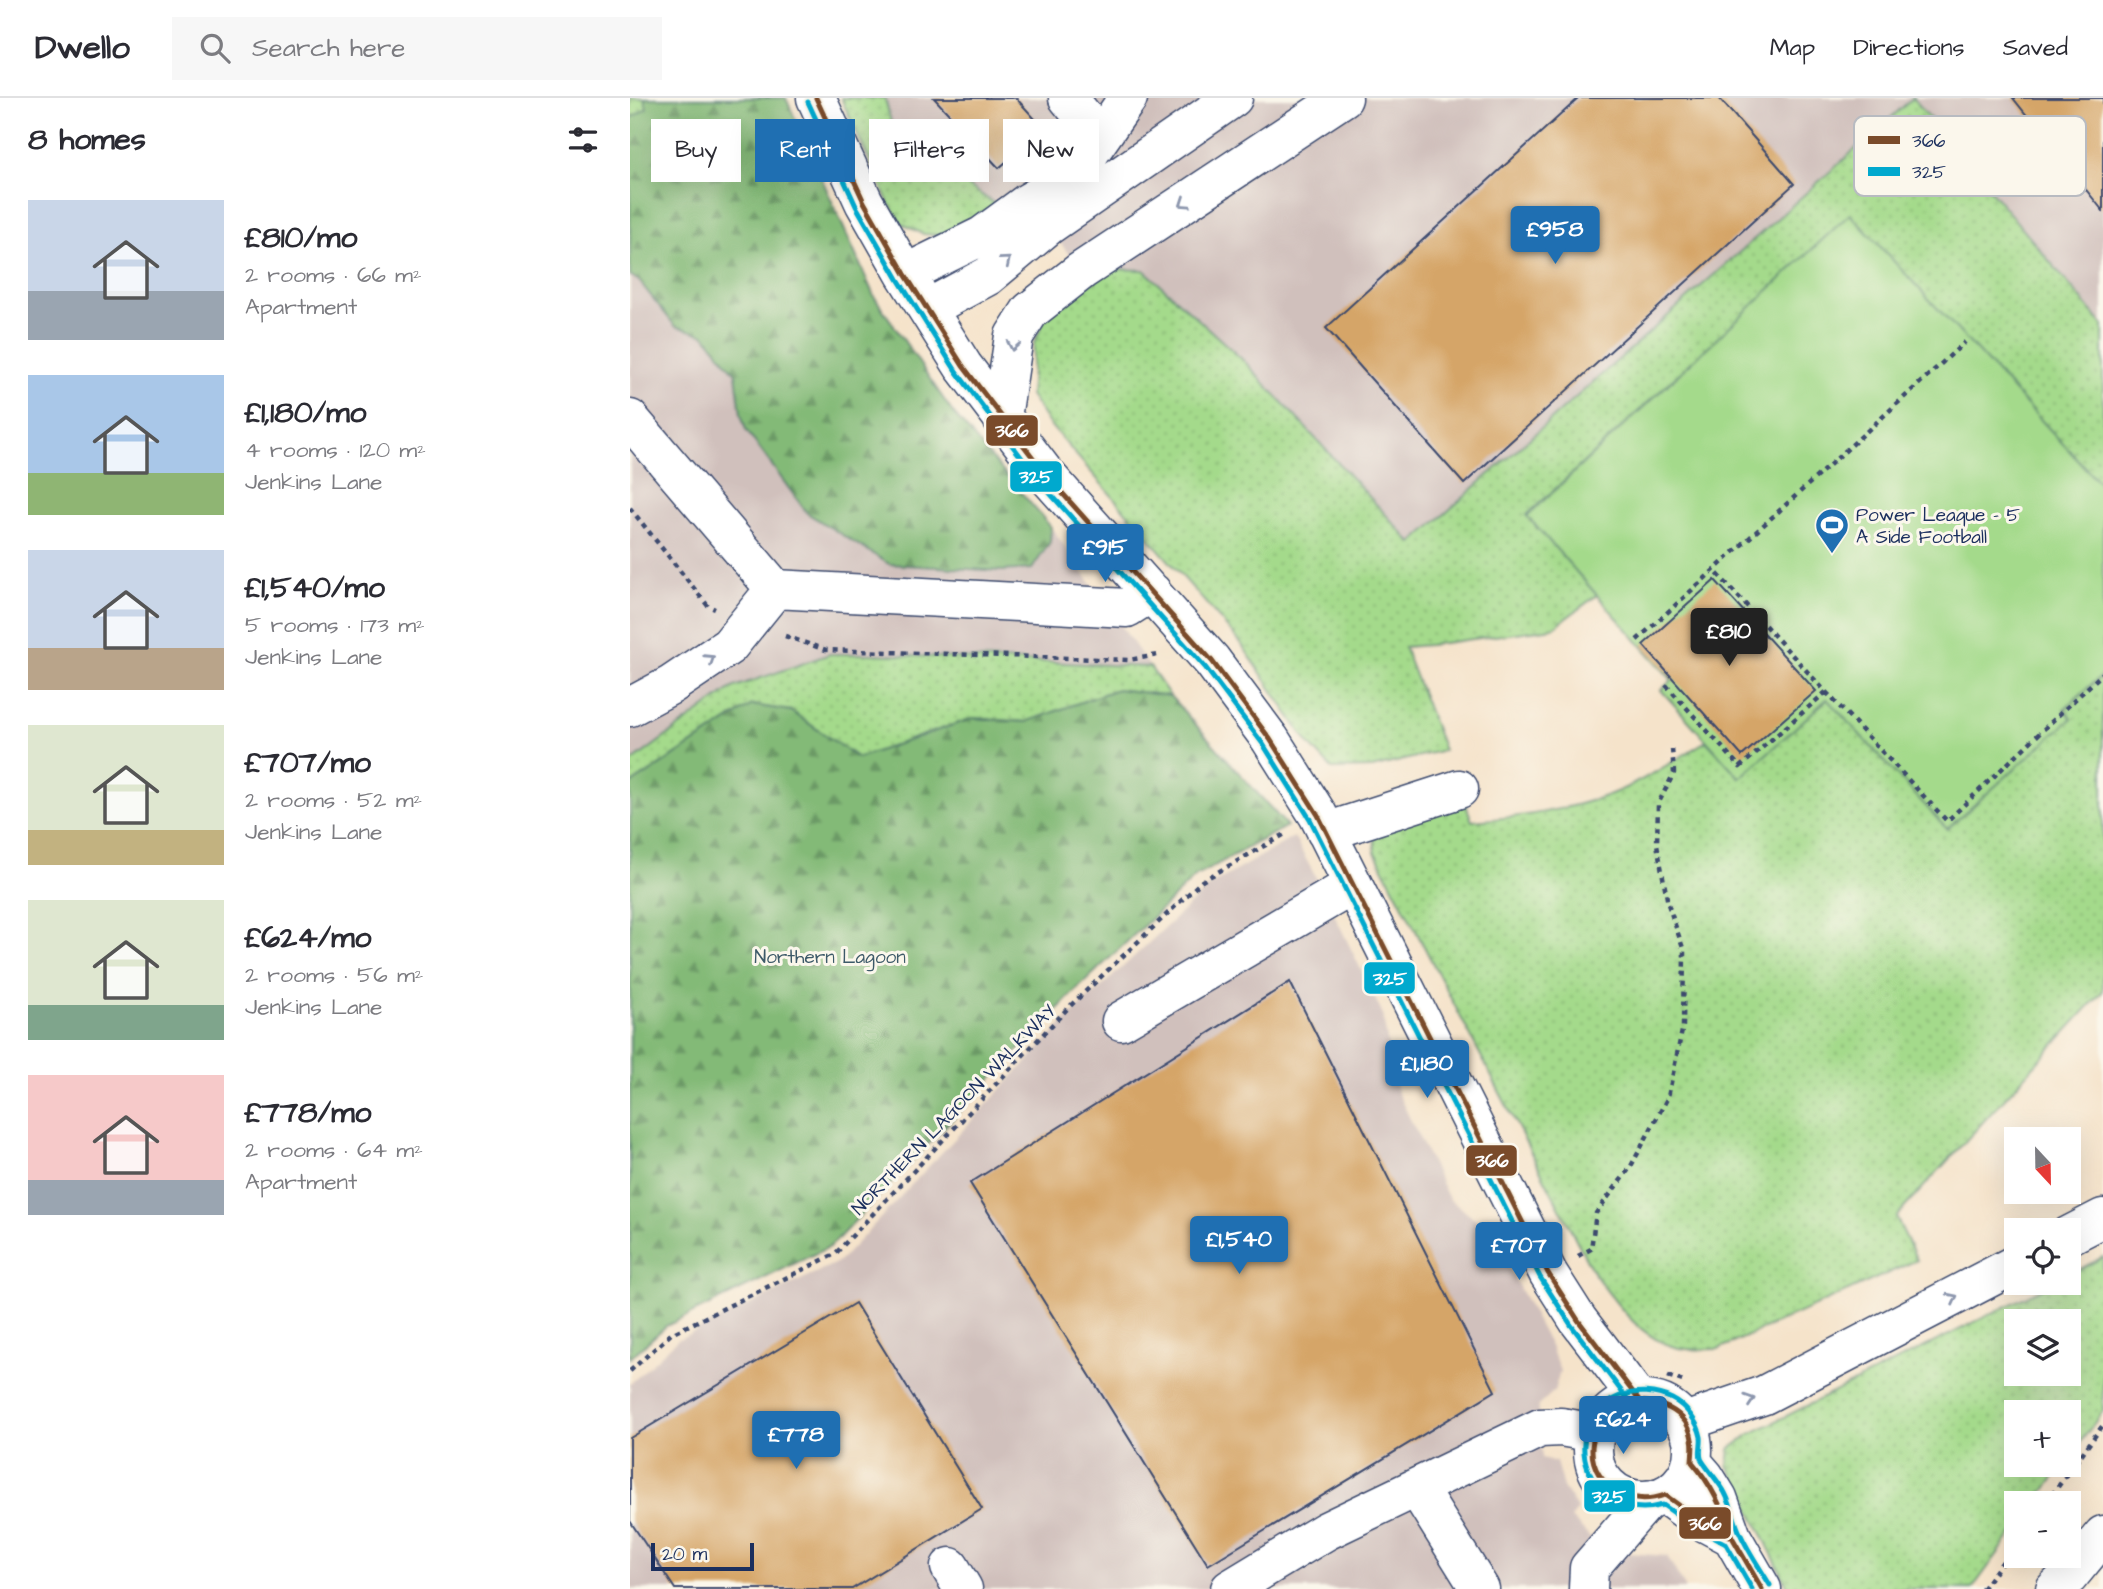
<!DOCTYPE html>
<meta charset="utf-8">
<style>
body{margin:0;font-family:"Architects Daughter",sans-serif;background:#f7f7f7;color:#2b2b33;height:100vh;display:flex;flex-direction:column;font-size:26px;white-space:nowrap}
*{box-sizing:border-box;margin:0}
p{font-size:23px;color:#7c7c81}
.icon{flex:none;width:38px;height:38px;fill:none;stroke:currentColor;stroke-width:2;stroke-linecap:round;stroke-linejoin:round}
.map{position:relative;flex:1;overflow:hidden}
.drawer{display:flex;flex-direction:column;background:#fff;width:630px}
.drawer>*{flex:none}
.guide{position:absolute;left:21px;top:21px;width:665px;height:63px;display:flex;gap:14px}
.needle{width:46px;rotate:158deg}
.fabs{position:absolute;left:1374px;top:1029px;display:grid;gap:14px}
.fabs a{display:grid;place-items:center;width:77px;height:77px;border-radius:0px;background:#fff;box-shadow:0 7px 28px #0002;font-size:35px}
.scale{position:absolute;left:21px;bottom:18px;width:103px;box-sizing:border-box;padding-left:7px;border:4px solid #1b2f5e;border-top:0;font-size:19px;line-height:24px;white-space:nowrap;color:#1b2f5e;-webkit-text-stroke:5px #fbf7ec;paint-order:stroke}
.price{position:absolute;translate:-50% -60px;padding:0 16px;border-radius:7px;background:#1f6fb2;color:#fff;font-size:23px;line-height:46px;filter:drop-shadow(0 2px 4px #0008)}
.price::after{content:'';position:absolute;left:50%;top:42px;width:21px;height:16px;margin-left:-10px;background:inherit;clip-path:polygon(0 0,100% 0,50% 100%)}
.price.on{background:#222;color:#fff}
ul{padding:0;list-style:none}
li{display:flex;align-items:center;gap:21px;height:175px;padding:0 28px}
li span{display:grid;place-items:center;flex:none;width:196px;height:140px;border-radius:0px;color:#555}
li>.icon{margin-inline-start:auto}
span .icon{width:84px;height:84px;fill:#fffc;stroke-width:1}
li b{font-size:30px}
h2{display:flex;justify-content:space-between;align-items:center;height:84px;padding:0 28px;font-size:30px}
.tag{padding:0 24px;border-radius:0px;background:#fff;box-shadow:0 7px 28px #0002;font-size:24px;line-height:63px}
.tag.on{background:#1f6fb2;color:#fff}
header{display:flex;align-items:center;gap:42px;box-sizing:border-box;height:98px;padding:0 35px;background:#fff;border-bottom:2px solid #e1e1e2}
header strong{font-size:33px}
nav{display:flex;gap:38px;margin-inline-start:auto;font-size:24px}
.search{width:490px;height:63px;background:#f7f7f7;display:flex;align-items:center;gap:18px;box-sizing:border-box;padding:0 24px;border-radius:0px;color:#7c7c81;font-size:26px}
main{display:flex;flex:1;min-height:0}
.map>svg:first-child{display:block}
.industrial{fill:#d0c0bc}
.grass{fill:url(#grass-dots);stroke:#608474;stroke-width:2;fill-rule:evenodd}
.forest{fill:url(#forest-firs);stroke:#4f746a;stroke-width:2}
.pitch{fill:#a4da8b;stroke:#608474;stroke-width:2}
.building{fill:#d5a568}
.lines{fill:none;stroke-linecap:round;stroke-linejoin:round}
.minor-casing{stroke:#3c4a6e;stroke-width:41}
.highway-casing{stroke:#3c4a6e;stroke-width:41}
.path{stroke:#3c4a6e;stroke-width:4.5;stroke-dasharray:5 5;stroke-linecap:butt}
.minor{stroke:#fff;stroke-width:38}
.highway{stroke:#fff;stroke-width:38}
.bus-1-casing{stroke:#fbf7ec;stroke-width:10}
.bus-2-casing{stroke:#fbf7ec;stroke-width:10}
.bus-1{stroke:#7a4b2a;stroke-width:5}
.bus-2{stroke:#00a9ce;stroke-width:5}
.oneway{stroke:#8d97ae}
.labels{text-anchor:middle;stroke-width:6;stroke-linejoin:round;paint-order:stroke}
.poi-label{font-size:19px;fill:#1b2f5e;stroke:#fbf7ec;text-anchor:start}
.park-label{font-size:19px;fill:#3d5a69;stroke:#fbf7ec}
.street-label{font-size:19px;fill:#1b2f5e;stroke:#fbf7ec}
.key{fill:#fbf7ec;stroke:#b8bbc1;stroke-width:2}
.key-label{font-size:19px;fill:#1b2f5e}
.line-badge{stroke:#fbf7ec;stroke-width:2.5}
.badge-label{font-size:19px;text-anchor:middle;font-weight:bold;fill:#fff}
</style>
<header>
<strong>Dwello</strong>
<div class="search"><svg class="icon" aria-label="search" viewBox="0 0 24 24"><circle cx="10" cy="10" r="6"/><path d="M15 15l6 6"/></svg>Search here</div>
<nav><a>Map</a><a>Directions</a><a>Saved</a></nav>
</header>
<main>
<section class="drawer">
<h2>8 homes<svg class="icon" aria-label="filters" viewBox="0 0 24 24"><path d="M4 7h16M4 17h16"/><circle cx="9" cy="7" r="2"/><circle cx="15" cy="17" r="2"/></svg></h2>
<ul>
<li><span style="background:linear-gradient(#c9d6e8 65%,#9aa5b1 0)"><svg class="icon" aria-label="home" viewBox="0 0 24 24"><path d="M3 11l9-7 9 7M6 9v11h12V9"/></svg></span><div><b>£810/mo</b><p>2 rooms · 66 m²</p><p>Apartment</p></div></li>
<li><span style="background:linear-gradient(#a9c7e8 70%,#8fb573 0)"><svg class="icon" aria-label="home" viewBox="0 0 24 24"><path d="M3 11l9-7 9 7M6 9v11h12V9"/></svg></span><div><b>£1,180/mo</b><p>4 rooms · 120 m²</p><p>Jenkins Lane</p></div></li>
<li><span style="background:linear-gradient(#c9d6e8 70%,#b9a48a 0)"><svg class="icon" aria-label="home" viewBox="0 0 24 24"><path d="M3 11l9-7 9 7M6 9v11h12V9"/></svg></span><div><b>£1,540/mo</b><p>5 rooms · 173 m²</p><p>Jenkins Lane</p></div></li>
<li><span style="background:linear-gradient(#dfe7d0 75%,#c2b280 0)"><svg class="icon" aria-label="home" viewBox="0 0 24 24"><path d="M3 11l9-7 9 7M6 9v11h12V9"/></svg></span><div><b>£707/mo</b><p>2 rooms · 52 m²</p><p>Jenkins Lane</p></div></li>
<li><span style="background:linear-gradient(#dfe7d0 75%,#7fa58c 0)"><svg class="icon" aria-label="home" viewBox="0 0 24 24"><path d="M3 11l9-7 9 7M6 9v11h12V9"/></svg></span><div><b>£624/mo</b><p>2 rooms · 56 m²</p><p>Jenkins Lane</p></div></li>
<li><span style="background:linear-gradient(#f6c9c9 75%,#9aa5b1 0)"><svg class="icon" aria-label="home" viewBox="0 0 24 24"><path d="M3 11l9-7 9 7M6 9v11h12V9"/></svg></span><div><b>£778/mo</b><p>2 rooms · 64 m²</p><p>Apartment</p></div></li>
</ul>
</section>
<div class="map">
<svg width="1473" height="1491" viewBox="0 0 1473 1491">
<defs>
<pattern id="grass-dots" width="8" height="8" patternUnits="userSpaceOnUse" patternTransform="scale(1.75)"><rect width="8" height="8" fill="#a4da8b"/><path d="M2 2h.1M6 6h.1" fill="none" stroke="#8dbb7a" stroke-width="1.8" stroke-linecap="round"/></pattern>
<pattern id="forest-firs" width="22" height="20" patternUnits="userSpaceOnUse" patternTransform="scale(1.75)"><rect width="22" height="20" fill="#83ba77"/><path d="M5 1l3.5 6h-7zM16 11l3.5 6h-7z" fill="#6a9865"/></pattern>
</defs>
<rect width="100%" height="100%" fill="#fbf7ec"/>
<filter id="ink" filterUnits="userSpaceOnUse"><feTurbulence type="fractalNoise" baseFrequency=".0143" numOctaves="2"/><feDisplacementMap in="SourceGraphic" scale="14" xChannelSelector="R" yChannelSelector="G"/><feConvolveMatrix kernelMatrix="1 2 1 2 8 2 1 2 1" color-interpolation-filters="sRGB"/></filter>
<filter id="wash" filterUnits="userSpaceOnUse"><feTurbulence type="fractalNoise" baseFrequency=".00686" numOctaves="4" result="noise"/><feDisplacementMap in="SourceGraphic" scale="28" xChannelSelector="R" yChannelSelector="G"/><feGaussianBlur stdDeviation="1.57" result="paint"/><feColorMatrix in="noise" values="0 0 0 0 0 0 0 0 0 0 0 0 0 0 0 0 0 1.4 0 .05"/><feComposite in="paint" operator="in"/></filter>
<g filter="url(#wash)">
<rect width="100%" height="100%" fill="#f5e3ca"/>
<path class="industrial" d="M 0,0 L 156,0 L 244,198 L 322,315 L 421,429 L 520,569 L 242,556 L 200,556 L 0,665 Z
M 255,0 L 1473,0 L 1473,227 L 1283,0 L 782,446 L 615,264 L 514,172 L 451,173 L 418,128 L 365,106 L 276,45 L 261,24 Z
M 664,739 L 691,789 L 752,915 L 767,994 L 819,1101 L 859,1132 L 922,1252 L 930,1273 L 924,1293 L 908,1308 L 912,1360 L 926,1364 L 933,1389 L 948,1412 L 941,1420 L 973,1453 L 1037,1458 L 1056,1491 L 2,1491 L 0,1485 L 0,1286 L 47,1242 L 210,1163 L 438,920 L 581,787 Z"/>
<path class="grass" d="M 0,0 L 14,0 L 18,10 L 0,21 Z
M 211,0 L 255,0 L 261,24 L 276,45 L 365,106 L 319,138 L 293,136 L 272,126 L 259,106 Z
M 1283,0 L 1473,227 L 1473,389 L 1220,117 L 897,417 L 967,497 L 923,530 L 800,547 L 774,549 L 814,652 L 742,670 L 702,671 L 677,644 L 610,544 L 419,326 L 400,297 L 404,245 L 420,209 L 485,171 L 514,172 L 615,264 L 782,445 Z
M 200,556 L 241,556 L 520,569 L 540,598 L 487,591 L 396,624 L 343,620 L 228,660 L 161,613 L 122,607 L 0,687 L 0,665 L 102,590 Z
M 1473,576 L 1473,893 L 1266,1119 L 1287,1162 L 1089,1251 C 1078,1251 1066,1252 1055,1251 C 1013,1246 986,1205 963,1174 L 745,754 L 744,732 L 834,701 L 842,723 C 889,719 936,713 981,696 C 1014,683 1045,662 1076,643 L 1110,679 L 1197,601 L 1441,621 L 1434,612 Z
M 1473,1159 L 1473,1313 L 1439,1360 L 1438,1314 L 1386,1314 L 1386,1367 L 1434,1367 L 1405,1405 L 1386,1405 L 1386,1431 L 1342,1491 L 1159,1491 L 1098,1367 L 1100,1351 L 1120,1336 L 1423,1185 L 1438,1185 L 1439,1177 ZM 1386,1223 L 1438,1223 L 1438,1276 L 1386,1276 Z"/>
<path class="forest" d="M 14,0 L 156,0 L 244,198 L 323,315 L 421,429 L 420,444 L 402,471 L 371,473 L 259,466 L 177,415 L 116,332 L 111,316 L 106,276 L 75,237 L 45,228 L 9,183 L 0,177 L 0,21 L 17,10 Z
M 487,591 L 540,598 L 657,728 L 566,778 L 443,895 L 201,1148 L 36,1228 L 0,1260 L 0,687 L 122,607 L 161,613 L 228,660 L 343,620 L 396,624 Z"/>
<path class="pitch" d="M 1220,116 L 1473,389 L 1473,576 L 1434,611 L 1442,620 L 1317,731 L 1197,601 L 1110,680 L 1031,592 L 1042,582 L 897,418 Z"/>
<g id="blocks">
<path class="building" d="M 304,0 L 386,0 L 414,31 L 369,70 Z
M 949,0 L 1089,0 L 1164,86 L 834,386 L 696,230 Z
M 1383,0 L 1473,0 L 1473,113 Z
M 1085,482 L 1186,593 L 1112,658 L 1013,547 Z
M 660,884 L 865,1293 L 578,1467 L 340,1085 Z
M 225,1205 L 352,1411 L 222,1491 L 45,1491 L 0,1423 L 0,1340 Z"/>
</g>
</g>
<g filter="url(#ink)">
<use href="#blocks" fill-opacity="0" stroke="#3c4a6e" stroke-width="2"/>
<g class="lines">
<g class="minor-casing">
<path id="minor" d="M 186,0 L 234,104 L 275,176 L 333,268 L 417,378 L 582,563 L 640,641 L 688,717 L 918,1175 L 948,1222 L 1009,1302
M 438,0 L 470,39
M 275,176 L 352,138 L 397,105 L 438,81 L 459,56 L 498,0
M 297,211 L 358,178 L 418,128 L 603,0
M 372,320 L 384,238 L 400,213 L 451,173 L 713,0
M 0,321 L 145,491 L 497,510 L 522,494
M 0,609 L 41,587 L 99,548 L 145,491
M 696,734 L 829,691
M 491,923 L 723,787
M963 1352a50 50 0 1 1 100 0a50 50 0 1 1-100 0Z
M 1062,1364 L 1075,1379 L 1088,1400 L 1102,1439 L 1132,1491
M 787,1390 L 850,1491
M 1035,1397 L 1068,1421 L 1102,1439
M 320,1469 L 333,1491
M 600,1491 L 696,1433 L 910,1330 L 931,1329 L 965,1335
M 958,1491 L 959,1470 L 1018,1402"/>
</g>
<g class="highway-casing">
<path id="highway" d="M 1438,1138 L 1473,1120
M 1055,1324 L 1134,1297 L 1386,1166
M 1425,1491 L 1439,1478 L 1473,1437"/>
</g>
<path class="path" d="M 0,410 L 78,508 L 85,511
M 155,538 L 196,552 L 499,562 L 528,557
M 1007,542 L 1335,244
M 1036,587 L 1110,669 L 1196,594 L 1084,472
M 1196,594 L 1317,723 L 1473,575
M 948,1158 L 961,1151 L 966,1115 L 1000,1070 L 1038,999 L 1053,928 L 1054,853 L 1038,806 L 1027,746 L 1028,706 L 1044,675 L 1042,651
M 0,1273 L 41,1236 L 205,1156 L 437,911 L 572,783 L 657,735
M 1038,1278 L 1056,1284
M 1416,1405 L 1473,1327
M 1352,1491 L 1386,1446"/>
<use href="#minor" class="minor"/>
<use href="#highway" class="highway"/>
<g class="bus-1-casing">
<path id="bus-1" d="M 186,0 L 234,104 L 275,176 L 333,268 L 417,378 L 582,563 L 640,641 L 688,717 L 918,1175 L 948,1222 L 1009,1302
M 1002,1303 C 1028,1303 1057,1311 1062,1341 C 1064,1348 1062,1357 1062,1364 C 1082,1387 1092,1410 1102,1439 L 1068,1421 L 1035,1397 C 976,1417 936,1351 982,1312 C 987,1308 995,1306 1002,1303 Z
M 1102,1439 L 1132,1491"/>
</g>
<g class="bus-2-casing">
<path id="bus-2" d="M 178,4 L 226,108 L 268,181 L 326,273 L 410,384 L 575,569 L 633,646 L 680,721 L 910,1179 L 941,1227 L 1002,1307
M 1122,1491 L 1096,1446 L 1063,1428 L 1033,1407 C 958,1428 922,1326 990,1298 C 1007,1292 1026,1293 1042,1301 C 1056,1308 1068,1324 1071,1339 C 1072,1345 1069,1354 1071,1360 C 1072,1365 1091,1386 1095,1395 C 1102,1408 1104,1423 1110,1435 C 1118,1453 1130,1470 1140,1487"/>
</g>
<use href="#bus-1" class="bus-1"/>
<use href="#bus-2" class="bus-2"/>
</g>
<defs><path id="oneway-chevron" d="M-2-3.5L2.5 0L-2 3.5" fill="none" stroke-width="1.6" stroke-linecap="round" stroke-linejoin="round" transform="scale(1.75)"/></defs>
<g class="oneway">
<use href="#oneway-chevron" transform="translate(554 105) rotate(146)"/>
<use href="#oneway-chevron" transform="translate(376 163) rotate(-40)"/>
<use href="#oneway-chevron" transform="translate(383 248) rotate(100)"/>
<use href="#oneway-chevron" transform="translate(80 561) rotate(-33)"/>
<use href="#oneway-chevron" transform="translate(1323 1200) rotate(-27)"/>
<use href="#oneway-chevron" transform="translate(1120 1302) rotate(-18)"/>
</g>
</g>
<defs>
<g id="stadium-pin" transform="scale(1.75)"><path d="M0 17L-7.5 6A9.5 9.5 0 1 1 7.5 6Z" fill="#1f6fb2" stroke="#fbf7ec"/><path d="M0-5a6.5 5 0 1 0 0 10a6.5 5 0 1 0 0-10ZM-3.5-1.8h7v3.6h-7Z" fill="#fff"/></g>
</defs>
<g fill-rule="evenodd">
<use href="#stadium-pin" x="1202" y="427"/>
</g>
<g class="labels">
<g class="poi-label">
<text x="1226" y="423">Power League - 5<tspan x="1226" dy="22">A Side Football</tspan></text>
</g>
<g class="park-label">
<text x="200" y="865">Northern Lagoon</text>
</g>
<g class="street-label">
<text transform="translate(323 1011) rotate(-46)" y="7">NORTHERN LAGOON WALKWAY</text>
</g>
</g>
<rect x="1224" y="18" width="232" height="80" rx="10" class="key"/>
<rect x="1238" y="38" width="32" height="8" fill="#7a4b2a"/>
<rect x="1238" y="69" width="32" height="9" fill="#00a9ce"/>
<g class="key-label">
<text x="1282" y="49">366</text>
<text x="1282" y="80">325</text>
</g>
<g class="line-badge">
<rect x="355" y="316" width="54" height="33" rx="7" fill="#7a4b2a"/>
<rect x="379" y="362" width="54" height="33" rx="7" fill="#00a9ce"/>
<rect x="733" y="863" width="53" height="34" rx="7" fill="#00a9ce"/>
<rect x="835" y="1046" width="53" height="33" rx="7" fill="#7a4b2a"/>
<rect x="953" y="1381" width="53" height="34" rx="7" fill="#00a9ce"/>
<rect x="1048" y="1408" width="54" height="34" rx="7" fill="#7a4b2a"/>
</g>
<g class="badge-label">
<text x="382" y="339">366</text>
<text x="406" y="385">325</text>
<text x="760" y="887">325</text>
<text x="862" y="1069">366</text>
<text x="979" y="1405">325</text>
<text x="1075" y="1432">366</text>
</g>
</svg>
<div class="fabs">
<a><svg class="needle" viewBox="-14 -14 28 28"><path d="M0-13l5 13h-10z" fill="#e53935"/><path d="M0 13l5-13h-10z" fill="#7c7c81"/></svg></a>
<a><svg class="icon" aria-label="locate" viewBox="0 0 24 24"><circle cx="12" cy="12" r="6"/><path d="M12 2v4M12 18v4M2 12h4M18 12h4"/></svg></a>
<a><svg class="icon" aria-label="layers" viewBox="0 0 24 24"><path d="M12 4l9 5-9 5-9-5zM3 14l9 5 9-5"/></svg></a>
<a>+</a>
<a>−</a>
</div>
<div class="scale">20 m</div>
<b class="price" style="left:925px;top:168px">£958</b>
<b class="price" style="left:475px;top:486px">£915</b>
<b class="price on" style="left:1099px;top:570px">£810</b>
<b class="price" style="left:797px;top:1002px">£1,180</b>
<b class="price" style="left:609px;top:1178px">£1,540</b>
<b class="price" style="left:889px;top:1184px">£707</b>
<b class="price" style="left:993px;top:1358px">£624</b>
<b class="price" style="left:166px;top:1373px">£778</b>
<div class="guide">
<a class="tag">Buy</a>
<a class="tag on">Rent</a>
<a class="tag">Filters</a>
<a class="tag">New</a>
</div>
</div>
</main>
